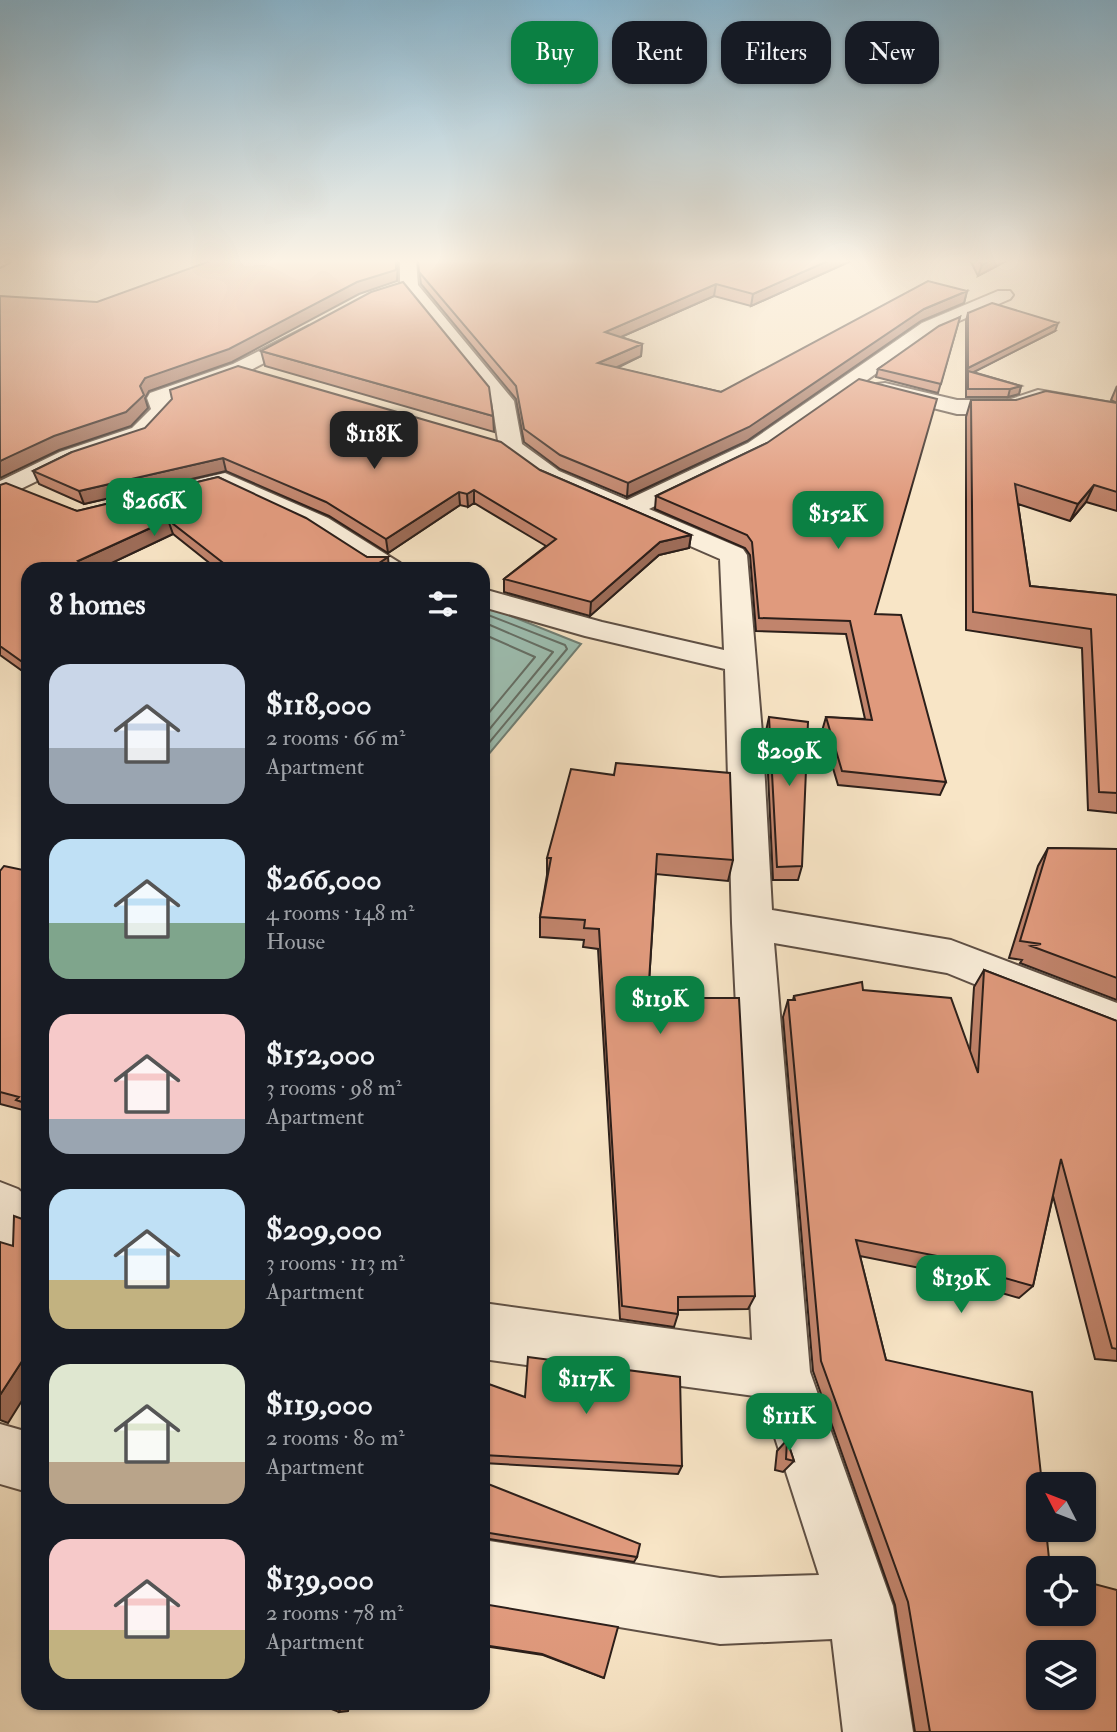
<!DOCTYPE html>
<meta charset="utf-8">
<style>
body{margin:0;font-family:"IM FELL Double Pica",serif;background:#20242c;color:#f1f3f6;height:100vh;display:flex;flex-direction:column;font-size:26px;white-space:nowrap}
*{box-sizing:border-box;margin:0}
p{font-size:23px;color:#9ea1a6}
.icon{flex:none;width:38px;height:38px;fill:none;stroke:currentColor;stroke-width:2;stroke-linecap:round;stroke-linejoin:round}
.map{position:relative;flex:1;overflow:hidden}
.side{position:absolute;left:21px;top:562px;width:469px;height:1148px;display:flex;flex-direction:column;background:#171b24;border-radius:21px;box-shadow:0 2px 5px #0004}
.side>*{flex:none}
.hud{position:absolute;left:511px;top:21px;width:500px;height:63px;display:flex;gap:14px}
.needle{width:46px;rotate:312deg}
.fabs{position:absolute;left:1026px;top:1472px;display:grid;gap:14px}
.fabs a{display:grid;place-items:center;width:70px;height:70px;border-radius:14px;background:#171b24;box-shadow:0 2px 5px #0004;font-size:35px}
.price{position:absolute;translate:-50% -60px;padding:0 16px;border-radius:14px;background:#0b8043;color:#fff;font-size:23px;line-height:46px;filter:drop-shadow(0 2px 4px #0008)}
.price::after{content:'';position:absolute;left:50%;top:42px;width:21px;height:16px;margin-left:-10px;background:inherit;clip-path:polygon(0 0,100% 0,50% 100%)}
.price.current{background:#222;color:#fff}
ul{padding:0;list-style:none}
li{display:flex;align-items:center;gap:21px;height:175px;padding:0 28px}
li span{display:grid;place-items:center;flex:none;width:196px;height:140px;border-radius:21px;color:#555}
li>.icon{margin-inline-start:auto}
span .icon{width:84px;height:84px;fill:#fffc;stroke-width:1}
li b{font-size:30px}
h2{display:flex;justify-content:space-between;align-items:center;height:84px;padding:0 28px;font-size:30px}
.tag{padding:0 24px;border-radius:21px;background:#171b24;box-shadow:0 2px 5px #0004;font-size:24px;line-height:63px}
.tag.current{background:#0b8043;color:#fff}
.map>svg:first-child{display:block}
.water{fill:#9dbfb2;stroke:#707f75;stroke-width:2}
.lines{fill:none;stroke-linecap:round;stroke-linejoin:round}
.shore{stroke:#646f66;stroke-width:2}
.minor-casing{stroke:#5f5045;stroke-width:4}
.minor{fill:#faeeda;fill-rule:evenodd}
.wall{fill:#c1846c;stroke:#2c1f1a;stroke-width:2}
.shaded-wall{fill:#9d6c58;stroke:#2c1f1a;stroke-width:2}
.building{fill:#e09a7d;stroke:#2c1f1a;stroke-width:2;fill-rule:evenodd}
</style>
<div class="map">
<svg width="1117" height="1732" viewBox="0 0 1117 1732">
<rect width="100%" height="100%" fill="#f8e5c6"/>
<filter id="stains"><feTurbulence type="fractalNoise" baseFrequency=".00286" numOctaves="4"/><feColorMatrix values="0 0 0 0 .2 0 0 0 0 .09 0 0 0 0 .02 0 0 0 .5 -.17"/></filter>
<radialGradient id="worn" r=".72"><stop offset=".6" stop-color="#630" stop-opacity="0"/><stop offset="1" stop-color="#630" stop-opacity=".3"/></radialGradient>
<path class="water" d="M 483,605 L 581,644 L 483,761 Z"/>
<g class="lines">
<path class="shore" d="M 483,613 L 565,645 L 567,649 L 483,750
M 483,622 L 553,652 L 483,737
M 483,634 L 535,657 L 483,720"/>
<g class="minor-casing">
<path id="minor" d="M 0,260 L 13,260 L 0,267 Z
M 400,260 L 416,260 L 418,285 L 514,401 L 522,444 L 559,471 L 627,500 L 748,443 L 922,323 L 998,291 L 1010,291 L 1013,295 L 1010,299 L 936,331 L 764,453 L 649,509 L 743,549 L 747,555 L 763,745 L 772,910 L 951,940 L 1117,1003 L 1117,1042 L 947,973 L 774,943 L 810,1372 L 893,1606 L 913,1732 L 843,1732 L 832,1639 L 720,1644 L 483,1604 L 483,1540 L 720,1578 L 819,1575 L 762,1397 L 483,1359 L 483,1303 L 752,1340 L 732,923 L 725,669 L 585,636 L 483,607 L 483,589 L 602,622 L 724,650 L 720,559 L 541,481 L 503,452 L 499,447 L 492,402 L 400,286 Z
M 309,326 L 316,328 L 319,332 L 316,336 L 247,372 L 170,401 L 174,410 L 148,438 L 76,462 L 0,499 L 0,481 L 60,452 L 132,428 L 151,409 L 147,398 L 150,393 L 233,364 Z
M 885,383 L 957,400 L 1008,400 L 1038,390 L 1117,404 L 1117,418 L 1040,404 L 1010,414 L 957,414 L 877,394 L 874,389 L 877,384 Z
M 225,473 L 328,518 L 400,563 L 404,569 L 371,569 L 310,530 L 222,488 L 174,500 L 165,497 L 161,492 L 165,487 Z
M 0,1182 L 18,1189 L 28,1198 L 28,1258 L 10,1250 L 0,1241 Z
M 0,1424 L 28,1432 L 28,1492 L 0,1484 Z"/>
</g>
<use href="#minor" class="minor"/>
</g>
<path class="wall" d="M 418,260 L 853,260 L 751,306 L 714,296 L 621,337 L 642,344 L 641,356 L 617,368 L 721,392 L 967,291 L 964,303 L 921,321 L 747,441 L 627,497 L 560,469 L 524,442 L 516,399 L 421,284 Z
M 970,260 L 1008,260 L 978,276 Z
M 968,313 L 1055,331 L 973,372 L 1021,386 L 1019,394 L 1008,397 L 966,397 L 966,379 L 967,375 L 966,376 L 966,321 Z
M 960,317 L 938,393 L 876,377 L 878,369 Z
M 261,351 L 493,416 L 494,432 L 265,366 Z
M 1117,386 L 1117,403 L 1111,400 Z
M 971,400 L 1117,403 L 1117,511 L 1086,502 L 1070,521 L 1018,504 L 1030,586 L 1117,595 L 1117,813 L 1088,810 L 1082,648 L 966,630 L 966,417 Z
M 767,443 L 875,614 L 946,782 L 940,795 L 838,785 L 822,731 L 826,717 L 865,719 L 846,634 L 756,631 L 750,555 L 745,548 L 655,509 L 656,496 Z
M 72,452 L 540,470 L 691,535 L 689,548 L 659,555 L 590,616 L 504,592 L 504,579 L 546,546 L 474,503 L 468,507 L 460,505 L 388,553 L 329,516 L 226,471 L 84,504 L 39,484 L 33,471 Z
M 218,477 L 389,569 L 217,569 L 173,534 L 99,569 L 28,569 L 28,675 L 0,655 L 0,485 L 77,511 Z
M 769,717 L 802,866 L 798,880 L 773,880 L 766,731 Z
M 614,775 L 733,860 L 728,881 L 656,874 L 648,998 L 755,1296 L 748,1309 L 678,1310 L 678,1314 L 674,1327 L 620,1319 L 598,949 L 583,947 L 584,940 L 540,937 L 540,917 L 547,875 L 547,858 Z
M 1048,848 L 1117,849 L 1117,1000 L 1020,963 L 1022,960 L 1009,958 L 1038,866 Z
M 0,871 L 28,871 L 28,1113 L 27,1111 L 0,1104 Z
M 984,970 L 1117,1021 L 1117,1361 L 1095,1359 L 1053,1196 L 1033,1286 L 1019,1298 L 974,1285 L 975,1279 L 860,1256 L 886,1360 L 1038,1568 L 1117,1732 L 915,1732 L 895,1605 L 813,1371 L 783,1017 L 788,1000 L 793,1000 L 794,996 L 863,990 L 970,1050 L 974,987 Z
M 483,1382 L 682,1466 L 678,1474 L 483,1463 Z
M 787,1440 L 794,1461 L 783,1472 L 775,1470 L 777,1451 Z
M 483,1482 L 637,1557 L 634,1562 L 483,1538 Z
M 483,1604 L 604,1678 L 543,1655 L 483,1646 Z"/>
<path class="shaded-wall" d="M 396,260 L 398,260 L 397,281 L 359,294 L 232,362 L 149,391 L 145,398 L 148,408 L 131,426 L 59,450 L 0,478 L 0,461 L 140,386 L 145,378 Z
M 830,260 L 853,260 L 751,306 L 753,294 Z
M 991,260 L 1008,260 L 978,276 L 982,265 Z
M 716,284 L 714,296 L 605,344 L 605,332 Z
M 967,291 L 964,303 L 921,321 L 747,441 L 627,497 L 628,483 L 924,309 Z
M 1058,323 L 1055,331 L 968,375 L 968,371 L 966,376 L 968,368 Z
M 642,344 L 641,356 L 598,376 L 598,363 Z
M 1021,386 L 1019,394 L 1008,397 L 1010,389 Z
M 223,458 L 226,471 L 84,504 L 79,491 Z
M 1094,485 L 1086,502 L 1070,521 L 1078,504 Z
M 474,490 L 474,503 L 468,507 L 467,494 Z
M 459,492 L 460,505 L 388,553 L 386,539 Z
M 168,520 L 173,534 L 99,569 L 81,569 L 78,561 Z
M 691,535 L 689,548 L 659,555 L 590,616 L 591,602 L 660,542 Z
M 388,557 L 389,569 L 370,569 Z
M 28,1352 L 28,1391 L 8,1423 L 0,1420 L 0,1395 Z
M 342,1703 L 350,1703 L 348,1711 L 339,1712 Z"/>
<path class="building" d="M 213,260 L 396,260 L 396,270 L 357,282 L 229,349 L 145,378 L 140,386 L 144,395 L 126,412 L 54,436 L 0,461 L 0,296 L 97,302 Z
M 418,260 L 830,260 L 753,294 L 716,284 L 605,332 L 642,344 L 598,363 L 721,392 L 928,281 L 967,291 L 924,309 L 749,427 L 628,483 L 560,455 L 524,429 L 516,386 L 419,272 Z
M 979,260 L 991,260 L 982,265 Z
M 403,282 L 489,387 L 493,416 L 261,351 L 371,292 Z
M 992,303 L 1058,323 L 968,368 L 968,313 Z
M 960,317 L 941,384 L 878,369 L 939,326 Z
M 238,366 L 501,442 L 540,470 L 691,535 L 660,542 L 591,602 L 504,579 L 556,539 L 474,490 L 467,494 L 459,492 L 386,539 L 326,502 L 223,458 L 79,491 L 33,471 L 72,452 L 145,428 L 172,399 L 170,390 Z
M 968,371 L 1021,386 L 1010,389 L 968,389 Z
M 859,379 L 937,399 L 875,614 L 901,615 L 946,782 L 842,771 L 826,717 L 872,720 L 850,621 L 759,618 L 752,542 L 747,535 L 656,496 L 767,443 Z
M 1046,391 L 1117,403 L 1117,492 L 1094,485 L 1078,504 L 1015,484 L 1030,586 L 1117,595 L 1117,793 L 1099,792 L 1091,629 L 973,612 L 971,400 L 1016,400 Z
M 218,477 L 306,518 L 367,557 L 388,557 L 370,569 L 231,569 L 168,520 L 78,561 L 90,569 L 28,569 L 28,666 L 0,646 L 0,485 L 6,483 L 77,511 Z
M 769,717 L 808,722 L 802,866 L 777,867 Z
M 616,763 L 730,773 L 733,860 L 657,854 L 648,998 L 739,998 L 755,1296 L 678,1297 L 678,1314 L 622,1306 L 599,929 L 584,928 L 585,920 L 540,917 L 551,858 L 547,858 L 571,769 L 614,775 Z
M 1048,848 L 1117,849 L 1117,978 L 1031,946 L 1041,944 L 1020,941 Z
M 4,866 L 28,871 L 28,1104 L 16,1100 L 19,1097 L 0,1092 L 0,871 Z
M 984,970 L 1117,1021 L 1117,1349 L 1112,1348 L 1061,1159 L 1033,1286 L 987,1273 L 988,1266 L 856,1240 L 886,1360 L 1032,1392 L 1042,1484 L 1038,1484 L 1038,1530 L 1046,1530 L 1050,1568 L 1038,1568 L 1038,1614 L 1083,1614 L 1083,1581 L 1117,1590 L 1117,1732 L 930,1732 L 908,1602 L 821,1361 L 788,1000 L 795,1000 L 794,996 L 862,982 L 863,990 L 951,998 L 978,1073 ZM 1038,1652 L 1083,1652 L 1083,1698 L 1038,1698 Z
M 14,1216 L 28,1221 L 28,1352 L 0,1395 L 0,1242 L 13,1246 Z
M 528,1357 L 680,1377 L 682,1466 L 483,1455 L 483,1382 L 525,1397 Z
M 787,1440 L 794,1461 L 786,1459 Z
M 483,1482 L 640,1544 L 637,1557 L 483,1532 Z
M 483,1604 L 618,1627 L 604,1678 L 542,1654 L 483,1645 Z
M 316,1703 L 342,1703 L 339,1712 Z"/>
<linearGradient id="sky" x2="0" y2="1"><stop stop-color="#8ab8d2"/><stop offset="0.52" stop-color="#fcf3e5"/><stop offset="1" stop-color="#fcf3e5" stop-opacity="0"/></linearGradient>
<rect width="1117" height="502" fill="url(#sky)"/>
<rect width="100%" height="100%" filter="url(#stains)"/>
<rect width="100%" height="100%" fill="url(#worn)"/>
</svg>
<div class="fabs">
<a><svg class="needle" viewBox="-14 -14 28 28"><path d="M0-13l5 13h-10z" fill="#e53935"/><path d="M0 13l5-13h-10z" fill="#9ea1a6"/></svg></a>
<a><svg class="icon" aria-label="locate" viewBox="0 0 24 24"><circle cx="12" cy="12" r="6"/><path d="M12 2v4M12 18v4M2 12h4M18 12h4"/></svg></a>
<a><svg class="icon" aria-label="layers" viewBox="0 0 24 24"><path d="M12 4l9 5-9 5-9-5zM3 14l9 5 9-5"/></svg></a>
</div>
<b class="price current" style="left:374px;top:471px">$118K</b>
<b class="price" style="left:154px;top:538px">$266K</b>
<b class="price" style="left:838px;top:551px">$152K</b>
<b class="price" style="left:789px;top:788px">$209K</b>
<b class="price" style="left:660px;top:1036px">$119K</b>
<b class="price" style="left:961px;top:1315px">$139K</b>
<b class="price" style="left:586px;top:1416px">$117K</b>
<b class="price" style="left:789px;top:1453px">$111K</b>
<div class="hud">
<a class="tag current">Buy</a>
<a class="tag">Rent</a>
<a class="tag">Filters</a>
<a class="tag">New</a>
</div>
<section class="side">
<h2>8 homes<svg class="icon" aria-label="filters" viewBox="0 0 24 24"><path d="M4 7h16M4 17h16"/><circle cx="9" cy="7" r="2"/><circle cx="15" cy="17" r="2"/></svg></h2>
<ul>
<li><span style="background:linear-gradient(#c9d6e8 60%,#9aa5b1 0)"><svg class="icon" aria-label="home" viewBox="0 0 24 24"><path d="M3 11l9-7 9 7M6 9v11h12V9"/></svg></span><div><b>$118,000</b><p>2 rooms · 66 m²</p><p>Apartment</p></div></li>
<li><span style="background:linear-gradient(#bfe0f5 60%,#7fa58c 0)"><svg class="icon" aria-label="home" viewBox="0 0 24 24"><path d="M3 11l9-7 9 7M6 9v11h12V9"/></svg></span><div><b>$266,000</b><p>4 rooms · 148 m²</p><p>House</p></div></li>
<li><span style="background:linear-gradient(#f6c9c9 75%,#9aa5b1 0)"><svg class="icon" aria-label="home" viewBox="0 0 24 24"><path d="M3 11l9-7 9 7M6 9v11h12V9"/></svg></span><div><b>$152,000</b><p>3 rooms · 98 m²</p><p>Apartment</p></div></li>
<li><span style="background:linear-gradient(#bfe0f5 65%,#c2b280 0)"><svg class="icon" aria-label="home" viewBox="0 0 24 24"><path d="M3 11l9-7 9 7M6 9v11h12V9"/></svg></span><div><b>$209,000</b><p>3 rooms · 113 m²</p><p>Apartment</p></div></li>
<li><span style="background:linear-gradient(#dfe7d0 70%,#b9a48a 0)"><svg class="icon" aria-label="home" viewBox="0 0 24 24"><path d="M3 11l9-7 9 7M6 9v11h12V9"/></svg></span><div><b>$119,000</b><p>2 rooms · 80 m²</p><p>Apartment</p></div></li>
<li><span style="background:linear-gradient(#f6c9c9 65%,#c2b280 0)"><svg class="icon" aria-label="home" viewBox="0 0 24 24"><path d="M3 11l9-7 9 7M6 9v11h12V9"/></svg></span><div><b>$139,000</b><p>2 rooms · 78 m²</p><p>Apartment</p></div></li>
</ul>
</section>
</div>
